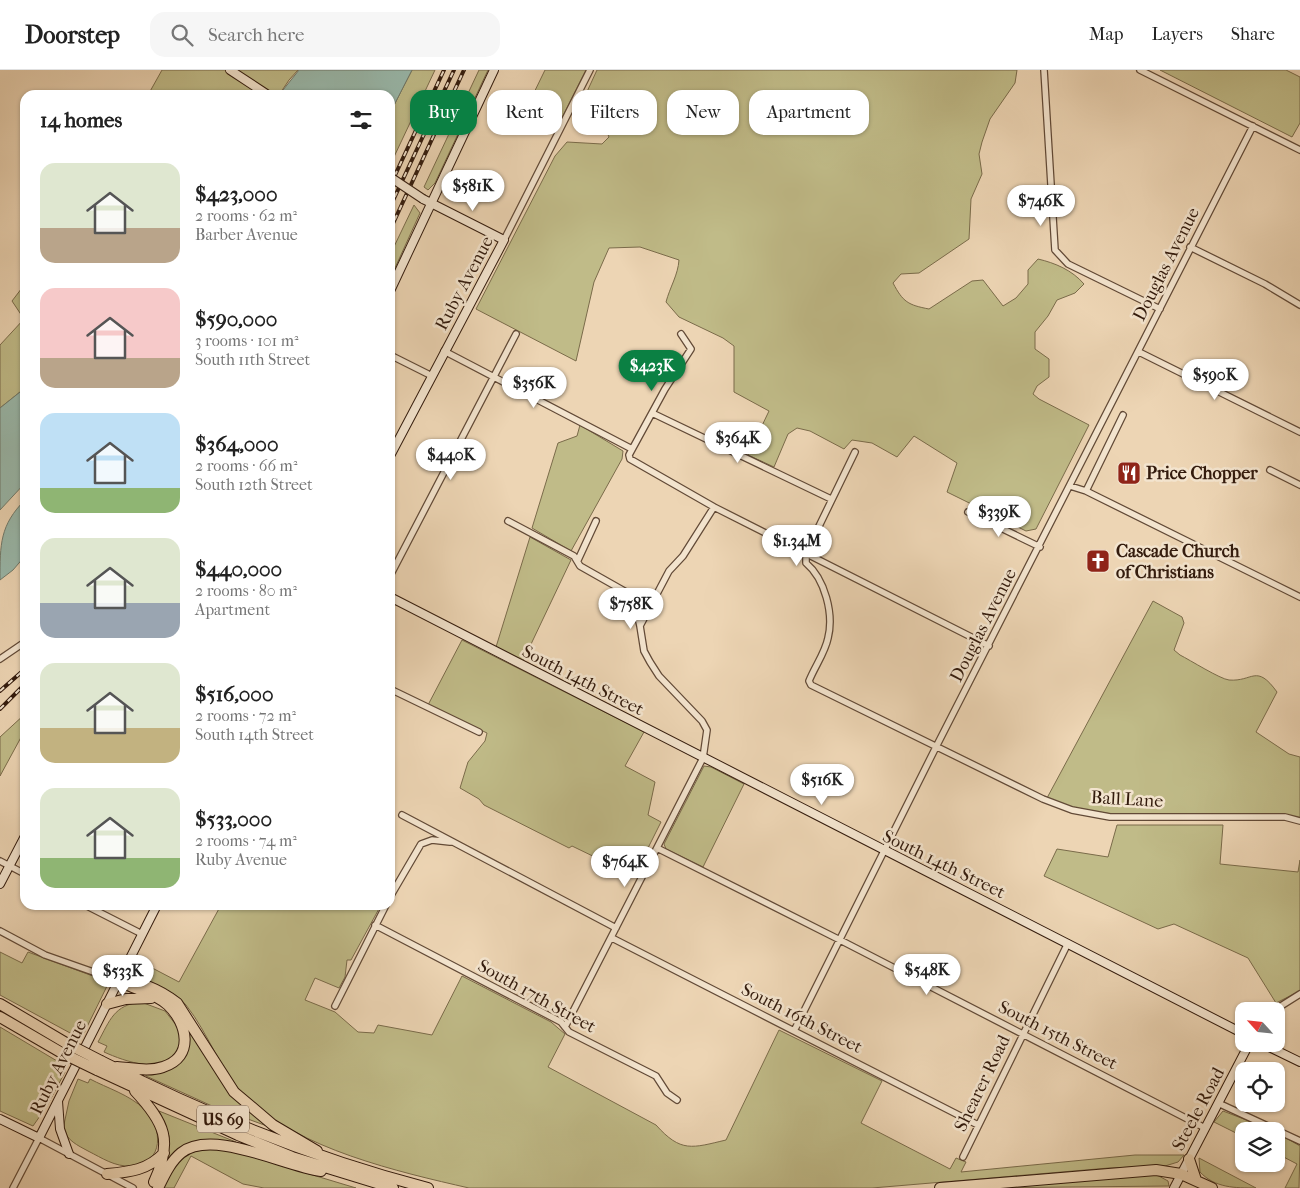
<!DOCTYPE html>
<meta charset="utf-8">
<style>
body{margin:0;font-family:"IM FELL French Canon",serif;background:#f6f6f6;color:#222;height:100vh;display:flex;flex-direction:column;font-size:19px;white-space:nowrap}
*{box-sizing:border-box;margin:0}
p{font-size:16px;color:#767676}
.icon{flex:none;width:28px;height:28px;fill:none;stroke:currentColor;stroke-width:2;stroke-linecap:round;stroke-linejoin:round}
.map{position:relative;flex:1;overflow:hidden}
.details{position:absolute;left:20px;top:20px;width:375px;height:820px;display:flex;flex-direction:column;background:#fff;border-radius:15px;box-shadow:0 1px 4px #0004}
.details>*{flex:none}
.top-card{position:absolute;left:410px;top:20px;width:475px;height:45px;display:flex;gap:10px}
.needle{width:32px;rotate:297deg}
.controls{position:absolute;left:1235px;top:932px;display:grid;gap:10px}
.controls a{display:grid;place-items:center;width:50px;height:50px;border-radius:10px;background:#fff;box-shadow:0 1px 4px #0004;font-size:25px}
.price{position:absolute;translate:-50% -42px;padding:0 11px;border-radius:18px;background:#fff;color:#222;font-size:16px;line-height:32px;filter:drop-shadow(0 1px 2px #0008)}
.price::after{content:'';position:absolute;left:50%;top:30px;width:15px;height:11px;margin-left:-8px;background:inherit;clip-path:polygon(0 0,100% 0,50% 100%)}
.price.on{background:#0b8043;color:#fff}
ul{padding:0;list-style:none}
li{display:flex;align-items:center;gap:15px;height:125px;padding:0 20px}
li span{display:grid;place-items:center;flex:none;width:140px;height:100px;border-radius:15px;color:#555}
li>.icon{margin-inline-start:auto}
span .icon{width:60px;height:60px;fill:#fffc;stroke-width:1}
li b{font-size:21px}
h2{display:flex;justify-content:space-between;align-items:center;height:60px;padding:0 20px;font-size:21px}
.pill{padding:0 18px;border-radius:15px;background:#fff;box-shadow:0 1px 4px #0004;font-size:18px;line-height:45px}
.pill.on{background:#0b8043;color:#fff}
header{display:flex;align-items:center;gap:30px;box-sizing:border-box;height:70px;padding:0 25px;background:#fff;border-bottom:1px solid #e0e0e0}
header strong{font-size:24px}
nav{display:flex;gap:28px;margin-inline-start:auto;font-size:18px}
.search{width:350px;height:45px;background:#f6f6f6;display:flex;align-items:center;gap:12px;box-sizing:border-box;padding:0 18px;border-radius:15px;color:#767676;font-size:19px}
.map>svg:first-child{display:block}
.green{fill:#c0bb88;stroke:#7a6b4a}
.water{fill:#99b9ac;stroke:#707a6c}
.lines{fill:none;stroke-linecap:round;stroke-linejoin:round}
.street-casing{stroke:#624a37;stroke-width:8}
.secondary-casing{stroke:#331b0d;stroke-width:10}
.highway-casing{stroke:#331b0d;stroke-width:12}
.street{stroke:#f3e4ce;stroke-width:5.5}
.secondary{stroke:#f3e4ce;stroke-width:8}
.highway{stroke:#edd5b4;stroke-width:10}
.rail-casing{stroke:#331b0d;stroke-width:4}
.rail{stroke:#f3e4ce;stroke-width:2;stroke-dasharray:5.5;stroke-linecap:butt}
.secondary-bridge-casing{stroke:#331b0d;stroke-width:10;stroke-linecap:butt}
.highway-bridge-casing{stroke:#331b0d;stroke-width:12;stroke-linecap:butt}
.secondary-bridge{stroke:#f3e4ce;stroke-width:8}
.highway-bridge{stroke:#edd5b4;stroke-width:10}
.labels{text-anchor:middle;stroke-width:5;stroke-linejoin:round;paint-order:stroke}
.shield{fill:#f3e4ce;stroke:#6d5747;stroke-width:1}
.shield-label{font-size:16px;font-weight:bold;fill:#331b0d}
.street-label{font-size:18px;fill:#331b0d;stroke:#f3e4ce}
.poi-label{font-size:18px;font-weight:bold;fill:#331b0d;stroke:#f3e4ce;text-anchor:start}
</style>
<header>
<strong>Doorstep</strong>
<div class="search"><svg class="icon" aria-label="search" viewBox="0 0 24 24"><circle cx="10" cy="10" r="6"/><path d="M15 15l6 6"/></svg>Search here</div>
<nav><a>Map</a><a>Layers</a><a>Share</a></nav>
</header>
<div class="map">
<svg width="1300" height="1118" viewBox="0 0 1300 1118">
<rect width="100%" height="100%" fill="#edd5b4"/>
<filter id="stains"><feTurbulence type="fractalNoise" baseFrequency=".004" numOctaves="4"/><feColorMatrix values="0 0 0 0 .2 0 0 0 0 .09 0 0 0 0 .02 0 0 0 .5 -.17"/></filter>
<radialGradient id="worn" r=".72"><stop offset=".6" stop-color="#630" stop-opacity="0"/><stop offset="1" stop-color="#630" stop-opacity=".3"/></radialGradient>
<path class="green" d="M 162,0 L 298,0 L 289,10 L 279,25 L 148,25 Z
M 412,0 L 435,0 L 393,89 L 390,91 L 390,43 Z
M 479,0 L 488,0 L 435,113 L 428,120 L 424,117 Z
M 545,0 L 586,0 L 559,54 L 527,37 Z
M 597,0 L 1017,0 L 1015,13 L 990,49 L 982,72 L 979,84 L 982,104 L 971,129 L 969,169 L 919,203 L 901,204 L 893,213 C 903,232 908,235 929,239 L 972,211 L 983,210 L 1003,236 L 1016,228 L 1028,214 L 1028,200 L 1038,189 C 1055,193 1072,200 1084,214 L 1075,223 L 1057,230 L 1048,246 L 1035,262 L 1035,279 L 1049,289 L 1049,307 L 1037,316 L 1033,324 L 1039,329 L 1089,355 L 1036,459 L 1026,461 L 947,422 L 957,393 L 914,366 L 897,387 L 872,373 L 852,370 L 844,379 L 810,361 L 797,358 L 788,364 L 774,397 L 748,385 L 769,341 L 734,322 L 734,276 L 723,268 L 679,247 L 666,232 C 670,217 678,205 679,190 L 640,177 L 609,178 L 594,212 L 576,291 L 476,239 L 555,86 L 567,72 L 602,74 L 609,67 L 605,58 L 580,45 L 579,39 Z
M 1160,0 L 1286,0 L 1300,7 L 1300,53 L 1292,67 Z
M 414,135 L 420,143 L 390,209 L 390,185 Z
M 25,214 L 25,318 L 0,338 L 0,275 L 24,249 L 12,231 Z
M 580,355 L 623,381 L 622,389 L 571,481 L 532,458 L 558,373 L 577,366 Z
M 530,467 L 571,490 L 523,591 L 496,577 Z
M 1153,531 L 1182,547 L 1184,553 L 1174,580 L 1180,585 C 1190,590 1220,609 1229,610 C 1253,612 1256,593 1277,622 L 1256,662 L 1289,684 L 1300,687 L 1300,749 L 1112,744 L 1069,737 L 1047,728 Z
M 462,570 L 644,662 L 625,696 L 655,712 L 648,745 L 661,752 L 634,806 L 572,776 L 569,778 L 484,735 L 479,729 L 460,718 L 468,692 L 485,671 L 487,663 L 428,635 Z
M 25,644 L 25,660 L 0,706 L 0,667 Z
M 704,696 L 711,697 L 744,714 L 703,797 L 666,779 L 664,774 Z
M 1117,755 L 1223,755 L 1220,794 L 1298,802 L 1300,790 L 1300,921 L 1276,933 L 1248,888 L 1174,854 L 1158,859 L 1044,806 L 1057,779 L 1108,787 Z
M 221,835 L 381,835 L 351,890 L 347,890 L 345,907 L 339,918 L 315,908 L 305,930 L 335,942 L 358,962 L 374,963 L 378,955 L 432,965 L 462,906 L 551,952 L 565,964 L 548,997 L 656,1055 C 681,1083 692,1078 726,1070 L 779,960 L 882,1011 L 861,1053 L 950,1099 L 956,1088 L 966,1092 L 961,1102 L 1135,1085 L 1184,1085 L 1178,1092 L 1165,1096 L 1109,1098 L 872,1118 L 469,1118 C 399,1102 298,1079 246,1027 C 220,1001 209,964 186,935 C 173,918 151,917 135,904 L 137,890 L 179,912 Z
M 0,882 L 22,893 L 28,882 L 109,912 L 84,963 L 74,958 L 72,964 L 0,925 Z
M 141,932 L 165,941 L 180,960 C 180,965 181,971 179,976 C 168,1008 124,991 104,982 L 107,976 L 98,972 C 110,950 114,935 141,932 Z
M 0,957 L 57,991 L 55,996 L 65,1002 L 47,1036 L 33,1056 L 0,1041 Z
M 189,961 L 225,1016 L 267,1054 L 267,1056 L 212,1036 L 146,1006 L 146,1003 L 162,1001 L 189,968 Z
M 78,1009 L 88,1013 L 90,1009 C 107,1018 130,1025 144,1039 C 163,1057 165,1094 131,1096 C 115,1097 102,1088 88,1081 C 77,1075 68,1071 63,1059 L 69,1031 Z
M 159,1041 L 236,1072 L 235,1075 C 204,1065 195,1073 170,1090 L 167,1089 L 169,1066 Z
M 1223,1041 L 1275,1061 L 1244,1061 L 1244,1067 L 1214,1052 Z
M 1276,1062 L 1300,1076 L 1299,1118 L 1285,1118 L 1297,1094 L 1276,1083 Z
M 223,1078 L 356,1118 L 264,1118 L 243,1114 L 191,1086 L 174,1118 L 162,1118 C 181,1084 184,1080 223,1078 Z
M 1199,1088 L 1256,1118 C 1235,1118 1215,1118 1200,1102 Z
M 1131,1104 L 1157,1105 L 1168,1111 L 1169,1116 L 975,1118 Z"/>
<path class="water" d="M 299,0 L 412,0 L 390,43 L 390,25 L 279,25 Z
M 25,318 L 25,413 L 0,440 L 0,338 Z
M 25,430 L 25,486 L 13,500 L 0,510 C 0,474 0,455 25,430 Z"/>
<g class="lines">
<g class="street-casing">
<path id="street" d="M 1044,0 L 1055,180 L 1068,194 L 1160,239
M 1140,0 L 1300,80
M 504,170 L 590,0
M 1190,177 L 1265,214 L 1300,235
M 681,264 L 691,279 L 665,319 L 629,385 L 630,389 L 714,437 L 989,576
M 444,281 L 632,379
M 1139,282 L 1300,362
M 390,285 L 432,306
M 652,343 L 831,429
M 855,382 L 806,483 L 806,493 C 825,509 834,544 828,568 C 825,583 815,596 809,611 L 811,615 L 1043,729 L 1072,740 L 1110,747 L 1285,747 L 1300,751
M 1270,400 L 1300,415
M 1070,416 L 1086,421 L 1300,527
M 1086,421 L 1123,345
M 968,442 L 1040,477
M 508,451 L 574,486 L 580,496 L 633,526 L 640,556
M 578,490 L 596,451
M 390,506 L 516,264
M 0,589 L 25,572
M 390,619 L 479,662
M 402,745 L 616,858
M 657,778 L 840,870 L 1205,1058
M 0,791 L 25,804
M 390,827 L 421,774 L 432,770 L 450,772
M 85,835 L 142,864
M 375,855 L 561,952 L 569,962 L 656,1006 L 667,1023 L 677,1030
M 0,861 L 45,885 L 119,911
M 612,868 L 978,1055
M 335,936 L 386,835
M 1273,941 L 1300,924
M 565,957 L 703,688 L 707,660 L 702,651 L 659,606 L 650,592 L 644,581 L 640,556 L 669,501 L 683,486 L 714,437
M 794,961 L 936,677 L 1253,56
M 1218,1033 L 1300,1071
M 963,1087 L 1068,873
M 13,1118 L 39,1068 L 133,1118"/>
</g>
<g class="secondary-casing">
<path id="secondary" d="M 230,0 L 268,25
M 390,221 L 494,0
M 390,386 L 504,170 L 423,129
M 390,527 L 1244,964
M 0,814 L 25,766
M 1263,974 L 1300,992
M 58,1031 L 60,1059 L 69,1084
M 0,1049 L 39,1068 L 157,835
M 1174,1118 L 1249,974"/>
</g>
<g class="highway-casing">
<path id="highway" d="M 119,911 C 140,911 160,920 177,933 L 234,1022 L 273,1055 L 317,1081
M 0,934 L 66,973
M 107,934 L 126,929 L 151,928
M 0,947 L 62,983
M 101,991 C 207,1045 312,1088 428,1118
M 117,997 C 132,998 149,1002 163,997 C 195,987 187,953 168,935 C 155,923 135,920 120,911
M 97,1000 L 238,1065 L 292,1087 L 393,1118
M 135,1021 C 165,1053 173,1071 154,1112
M 1189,1089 L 1196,1110
M 107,1104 C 130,1102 148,1100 164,1083
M 158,1118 C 164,1106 170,1092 181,1083 C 212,1058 284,1096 321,1101
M 940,1118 L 1156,1100 L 1181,1104 L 1212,1118"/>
</g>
<use href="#street" class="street"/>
<use href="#secondary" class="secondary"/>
<use href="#highway" class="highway"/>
<g class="rail-casing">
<path id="rail" d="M 390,116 L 444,0
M 390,137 L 454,0
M 390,160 L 464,0
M 0,621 L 25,599
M 0,639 L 25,614"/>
</g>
<use href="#rail" class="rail"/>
<g class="secondary-bridge-casing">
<path id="secondary-bridge" d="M 390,107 L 423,129"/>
</g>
<g class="highway-bridge-casing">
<path id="highway-bridge" d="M 66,973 L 101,991
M 62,983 L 97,1000"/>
</g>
<use href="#secondary-bridge" class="secondary-bridge"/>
<use href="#highway-bridge" class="highway-bridge"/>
</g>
<defs>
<g id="restaurant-square" transform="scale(1.25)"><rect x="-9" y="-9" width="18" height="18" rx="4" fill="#8f2418" stroke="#f3e4ce"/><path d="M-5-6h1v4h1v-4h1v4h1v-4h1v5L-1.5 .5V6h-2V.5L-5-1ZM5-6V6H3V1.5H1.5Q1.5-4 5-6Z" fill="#fff"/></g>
<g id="church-square" transform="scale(1.25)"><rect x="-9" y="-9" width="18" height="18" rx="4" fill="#8f2418" stroke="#f3e4ce"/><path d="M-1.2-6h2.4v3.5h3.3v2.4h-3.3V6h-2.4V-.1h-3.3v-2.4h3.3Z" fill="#fff"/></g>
</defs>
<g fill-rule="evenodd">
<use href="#restaurant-square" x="1129" y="403"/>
<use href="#church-square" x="1098" y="491"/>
</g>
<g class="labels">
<rect class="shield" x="197" y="1035.5" width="52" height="27" rx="4"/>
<g class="shield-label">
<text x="223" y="1055">US 69</text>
</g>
<g class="street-label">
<text transform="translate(1166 194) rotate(-63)" y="6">Douglas Avenue</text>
<text transform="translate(464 213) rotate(-62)" y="6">Ruby Avenue</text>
<text transform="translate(983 555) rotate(-63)" y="6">Douglas Avenue</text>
<text transform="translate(583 610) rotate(27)" y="6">South 14th Street</text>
<text transform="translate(1127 729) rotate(3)" y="6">Ball Lane</text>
<text transform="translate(944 794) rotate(26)" y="6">South 14th Street</text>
<text transform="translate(537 926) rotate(29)" y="6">South 17th Street</text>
<text transform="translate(802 948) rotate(27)" y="6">South 16th Street</text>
<text transform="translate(1058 965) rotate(27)" y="6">South 15th Street</text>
<text transform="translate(58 997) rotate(-63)" y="6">Ruby Avenue</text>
<text transform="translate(982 1013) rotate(-64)" y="6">Shearer Road</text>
<text transform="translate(1198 1039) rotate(-62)" y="6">Steele Road</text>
</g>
<g class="poi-label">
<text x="1146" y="409">Price Chopper</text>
<text x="1116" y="487">Cascade Church<tspan x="1116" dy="21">of Christians</tspan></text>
</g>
</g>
<rect width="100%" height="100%" filter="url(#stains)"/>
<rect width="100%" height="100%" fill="url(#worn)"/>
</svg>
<div class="controls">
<a><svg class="needle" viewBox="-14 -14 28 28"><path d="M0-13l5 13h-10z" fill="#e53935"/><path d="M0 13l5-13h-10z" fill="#767676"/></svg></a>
<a><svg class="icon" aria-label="locate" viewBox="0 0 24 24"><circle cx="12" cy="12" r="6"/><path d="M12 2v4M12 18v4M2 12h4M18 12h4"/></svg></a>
<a><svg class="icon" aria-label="layers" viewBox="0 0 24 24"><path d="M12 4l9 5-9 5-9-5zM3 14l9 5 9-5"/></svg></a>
</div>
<b class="price" style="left:473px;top:142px">$581K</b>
<b class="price" style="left:1041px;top:157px">$746K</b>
<b class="price on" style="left:652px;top:322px">$423K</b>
<b class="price" style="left:1215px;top:331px">$590K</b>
<b class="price" style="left:534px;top:339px">$356K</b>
<b class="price" style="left:738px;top:394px">$364K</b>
<b class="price" style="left:451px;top:411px">$440K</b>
<b class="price" style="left:999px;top:468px">$339K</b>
<b class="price" style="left:797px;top:497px">$1.34M</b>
<b class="price" style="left:631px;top:560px">$758K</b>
<b class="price" style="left:822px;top:736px">$516K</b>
<b class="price" style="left:625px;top:818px">$764K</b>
<b class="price" style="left:927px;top:926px">$548K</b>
<b class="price" style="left:123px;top:927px">$533K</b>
<div class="top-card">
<a class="pill on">Buy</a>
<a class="pill">Rent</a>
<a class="pill">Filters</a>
<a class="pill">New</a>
<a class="pill">Apartment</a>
</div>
<section class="details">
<h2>14 homes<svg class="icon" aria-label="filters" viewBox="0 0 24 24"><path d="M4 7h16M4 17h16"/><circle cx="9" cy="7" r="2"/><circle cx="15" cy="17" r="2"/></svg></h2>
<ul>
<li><span style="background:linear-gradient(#dfe7d0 65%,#b9a48a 0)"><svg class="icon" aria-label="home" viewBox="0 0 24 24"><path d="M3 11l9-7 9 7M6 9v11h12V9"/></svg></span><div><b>$423,000</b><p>2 rooms · 62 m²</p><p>Barber Avenue</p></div></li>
<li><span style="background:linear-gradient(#f6c9c9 70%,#b9a48a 0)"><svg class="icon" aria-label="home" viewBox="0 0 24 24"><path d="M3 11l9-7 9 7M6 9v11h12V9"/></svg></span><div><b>$590,000</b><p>3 rooms · 101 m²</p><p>South 11th Street</p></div></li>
<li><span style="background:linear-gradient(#bfe0f5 75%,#8fb573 0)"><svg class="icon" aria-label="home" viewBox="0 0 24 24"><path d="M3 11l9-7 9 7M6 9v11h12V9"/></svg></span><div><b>$364,000</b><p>2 rooms · 66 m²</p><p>South 12th Street</p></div></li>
<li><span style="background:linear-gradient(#dfe7d0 65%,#9aa5b1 0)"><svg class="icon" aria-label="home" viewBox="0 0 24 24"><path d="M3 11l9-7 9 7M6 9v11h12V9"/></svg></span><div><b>$440,000</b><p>2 rooms · 80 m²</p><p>Apartment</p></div></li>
<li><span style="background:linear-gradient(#dfe7d0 65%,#c2b280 0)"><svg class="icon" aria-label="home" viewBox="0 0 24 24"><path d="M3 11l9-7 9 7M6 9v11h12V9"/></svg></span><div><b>$516,000</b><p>2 rooms · 72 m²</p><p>South 14th Street</p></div></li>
<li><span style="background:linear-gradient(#dfe7d0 70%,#8fb573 0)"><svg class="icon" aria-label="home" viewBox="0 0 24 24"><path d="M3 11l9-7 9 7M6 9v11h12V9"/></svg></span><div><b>$533,000</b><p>2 rooms · 74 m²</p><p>Ruby Avenue</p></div></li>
</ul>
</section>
</div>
